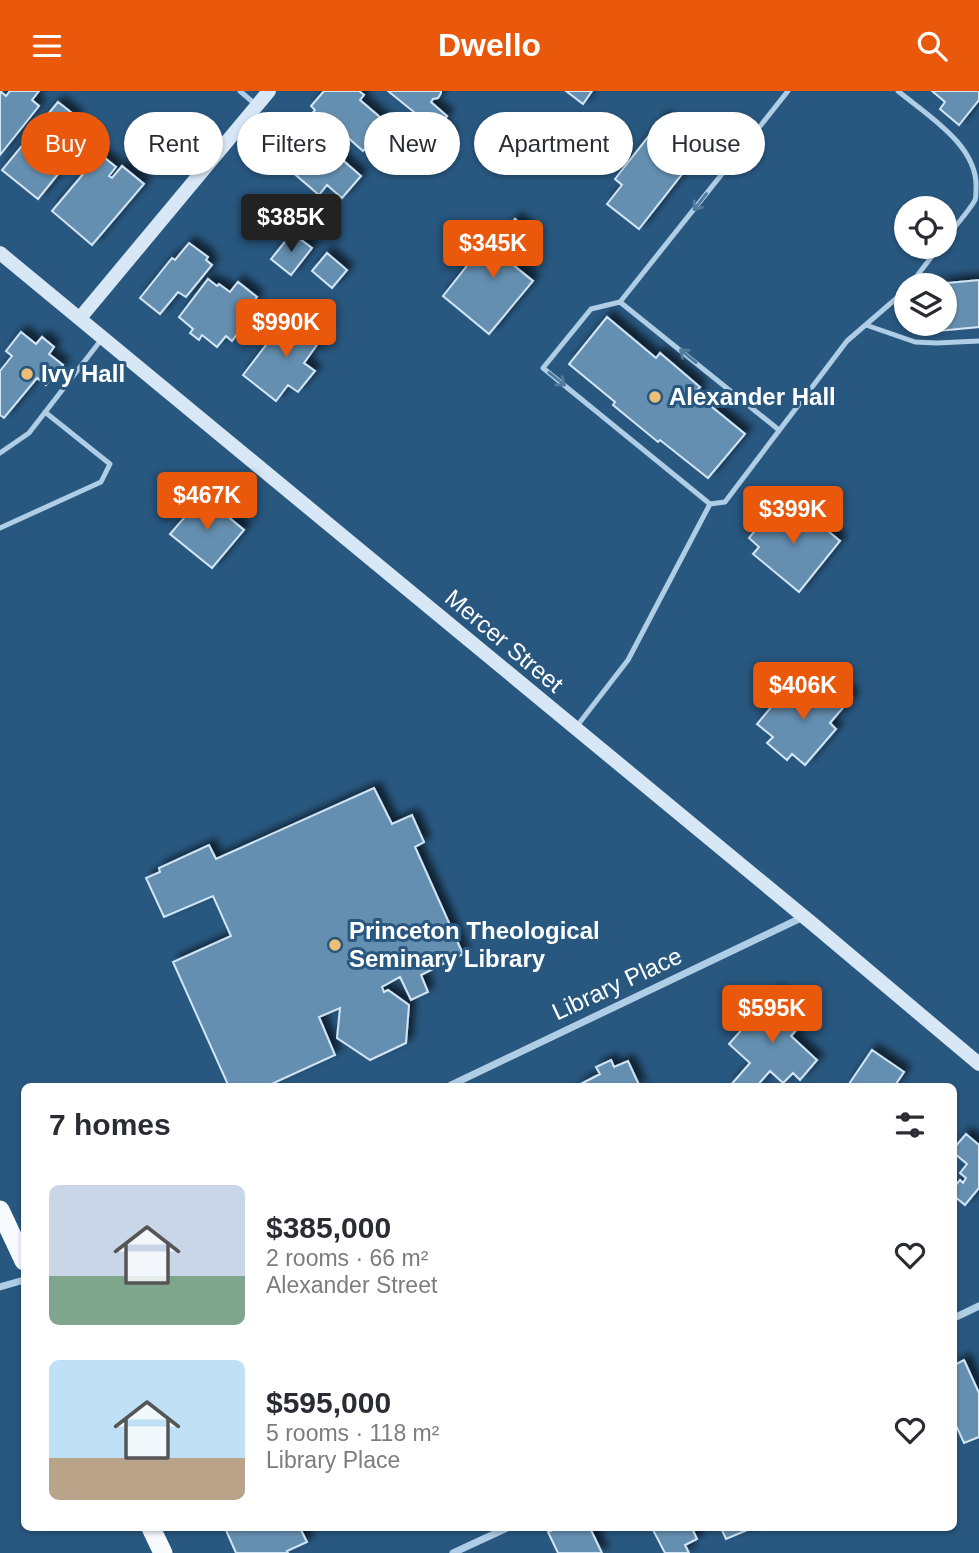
<!DOCTYPE html>
<meta charset="utf-8">
<style>
body{margin:0;font-family:Arial,sans-serif;background:#f7f7f7;color:#2b2b33;height:100vh;display:flex;flex-direction:column;font-size:26px;white-space:nowrap}
*{box-sizing:border-box;margin:0}
p{font-size:23px;color:#7c7c81}
.icon{flex:none;width:38px;height:38px;fill:none;stroke:currentColor;stroke-width:2;stroke-linecap:round;stroke-linejoin:round}
.map{position:relative;flex:1;overflow:hidden}
.sheet{position:absolute;left:21px;top:992px;width:936px;height:448px;display:flex;flex-direction:column;background:#fff;border-radius:10px;box-shadow:0 2px 5px #0004}
.sheet>*{flex:none}
.guide{position:absolute;left:21px;top:21px;width:938px;height:63px;display:flex;gap:14px}
.tools{position:absolute;left:894px;top:105px;display:grid;gap:14px}
.tools a{display:grid;place-items:center;width:63px;height:63px;border-radius:50%;background:#fff;box-shadow:0 2px 5px #0004;font-size:35px}
.price{position:absolute;translate:-50% -60px;padding:0 16px;border-radius:7px;background:#ea580c;color:#fff;font-size:23px;line-height:46px;filter:drop-shadow(0 2px 4px #0008)}
.price::after{content:'';position:absolute;left:50%;top:42px;width:21px;height:16px;margin-left:-10px;background:inherit;clip-path:polygon(0 0,100% 0,50% 100%)}
.price.selected{background:#222;color:#fff}
ul{padding:0;list-style:none}
li{display:flex;align-items:center;gap:21px;height:175px;padding:0 28px}
li span{display:grid;place-items:center;flex:none;width:196px;height:140px;border-radius:10px;color:#555}
li>.icon{margin-inline-start:auto}
span .icon{width:84px;height:84px;fill:#fffc;stroke-width:1}
li b{font-size:30px}
h2{display:flex;justify-content:space-between;align-items:center;height:84px;padding:0 28px;font-size:30px}
.tag{padding:0 24px;border-radius:32px;background:#fff;box-shadow:0 2px 5px #0004;font-size:24px;line-height:63px}
.tag.selected{background:#ea580c;color:#fff}
header{display:flex;justify-content:space-between;align-items:center;height:91px;padding:0 28px;background:#ea580c;color:#fff;font-size:32px;font-weight:700}
.map>svg:first-child{display:block}
.building{fill:#658fb1;stroke:#d2e5f4;stroke-width:2;filter:url(#shadow)}
.lines{fill:none;stroke-linecap:round;stroke-linejoin:round}
.service{stroke:#afcde5;stroke-width:5}
.minor{stroke:#afcde5;stroke-width:7}
.secondary{stroke:#d8e7f5;stroke-width:14}
.trunk{stroke:#f7fafe;stroke-width:19}
.oneway{stroke:#507a9e}
.poi-dot{fill:#ecbe76;stroke:#28577f;stroke-width:2.5}
.labels{text-anchor:middle;stroke-width:6;stroke-linejoin:round;paint-order:stroke}
.poi-label{font-size:24px;font-weight:bold;fill:#fff;stroke:#28577f;text-anchor:start}
.street-label{font-size:24px;fill:#fff;stroke:#28577f}
</style>
<header><svg class="icon" aria-label="menu" viewBox="0 0 24 24"><path d="M4 6h16M4 12h16M4 18h16"/></svg>Dwello<svg class="icon" aria-label="search" viewBox="0 0 24 24"><circle cx="10" cy="10" r="6"/><path d="M15 15l6 6"/></svg></header>
<div class="map">
<svg width="979" height="1462" viewBox="0 0 979 1462">
<defs>
<filter id="shadow"><feDropShadow dx="6" dy="-6" stdDeviation="3.5" flood-color="#0009"/></filter>
</defs>
<rect width="100%" height="100%" fill="#28577f"/>
<path class="building" d="M 0,0 L 6,5 L 10,0 L 39,0 L 32,9 L 39,15 L 0,64 Z
M 324,0 L 359,0 L 364,4 L 360,9 L 387,32 L 363,60 L 337,37 L 331,44 L 310,25 L 315,19 L 311,15 Z
M 388,0 L 441,0 L 441,2 L 438,7 L 433,8 L 431,11 L 447,25 L 439,35 L 450,43 L 441,54 L 422,38 L 429,29 L 422,24 L 420,26 Z
M 566,0 L 592,0 L 583,13 Z
M 932,0 L 979,0 L 979,9 L 959,34 L 940,18 L 945,11 Z
M 58,11 L 77,26 L 61,46 L 68,52 L 54,69 L 63,77 L 38,108 L 2,79 Z
M 663,27 L 696,54 L 688,64 L 693,69 L 639,138 L 607,113 L 622,94 L 615,88 Z
M 307,38 L 315,45 L 316,43 L 339,61 L 337,64 L 361,85 L 342,107 L 327,94 L 319,104 L 276,67 L 284,57 L 288,61 Z
M 100,63 L 116,76 L 109,85 L 112,87 L 122,75 L 144,93 L 92,154 L 52,120 Z
M 515,128 L 535,145 L 512,173 L 533,190 L 489,243 L 443,205 L 478,161 L 484,166 Z
M 292,142 L 312,157 L 291,184 L 271,168 Z
M 189,152 L 208,166 L 206,169 L 212,174 L 186,206 L 178,201 L 160,223 L 140,207 L 172,167 L 175,169 Z
M 327,162 L 347,179 L 332,197 L 312,180 Z
M 208,188 L 217,195 L 219,193 L 230,201 L 238,191 L 257,206 L 238,231 L 243,235 L 232,250 L 226,245 L 217,256 L 202,244 L 199,249 L 190,242 L 193,238 L 179,226 Z
M 979,189 L 979,236 L 927,241 L 921,236 L 921,233 L 945,233 L 945,194 L 926,194 Z
M 307,225 L 327,240 L 304,272 L 315,280 L 298,301 L 288,294 L 276,310 L 243,284 L 273,245 L 278,249 L 296,226 L 302,231 Z
M 607,226 L 656,267 L 660,262 L 700,296 L 695,302 L 745,343 L 708,387 L 660,349 L 658,351 L 613,314 L 615,311 L 569,273 Z
M 21,241 L 36,253 L 42,246 L 54,256 L 49,263 L 63,274 L 46,294 L 37,287 L 4,327 L 0,324 L 0,280 L 12,265 L 6,260 Z
M 203,405 L 244,439 L 212,477 L 170,443 Z
M 799,416 L 840,450 L 799,501 L 753,463 L 759,456 L 749,447 L 771,420 L 782,428 L 788,422 L 792,425 Z
M 834,590 L 852,606 L 830,632 L 836,638 L 805,674 L 792,663 L 787,669 L 767,652 L 773,646 L 757,633 L 788,596 L 811,616 Z
M 374,697 L 392,733 L 412,724 L 424,751 L 415,756 L 463,863 L 421,884 L 428,901 L 411,909 L 400,886 L 382,896 L 384,901 L 388,899 L 409,914 L 406,952 L 370,969 L 337,947 L 340,917 L 319,926 L 335,964 L 265,996 L 229,996 L 173,871 L 231,845 L 213,805 L 164,826 L 146,787 L 160,781 L 159,777 L 209,754 L 216,768 Z
M 775,901 L 805,929 L 791,945 L 817,969 L 800,989 L 793,982 L 783,992 L 770,980 L 756,996 L 729,996 L 750,972 L 729,953 Z
M 872,959 L 904,981 L 894,996 L 847,996 Z
M 611,969 L 614,976 L 628,970 L 640,996 L 575,996 L 600,983 L 596,976 Z
M 966,1043 L 979,1054 L 979,1097 L 965,1114 L 954,1105 L 954,1096 L 960,1089 L 963,1092 L 966,1087 L 960,1082 L 967,1073 L 954,1062 L 954,1057 Z
M 964,1269 L 979,1302 L 979,1346 L 964,1352 L 954,1330 L 954,1274 Z
M 225,1437 L 300,1437 L 307,1451 L 287,1460 L 288,1462 L 236,1462 Z
M 558,1437 L 590,1437 L 602,1462 L 558,1462 L 548,1441 Z
M 652,1437 L 692,1437 L 697,1448 L 685,1454 L 689,1462 L 665,1462 Z
M 721,1437 L 752,1437 L 726,1448 Z"/>
<g class="lines">
<path class="service" d="M 240,0 L 255,13
M 788,0 L 620,211 L 591,218 L 543,277 L 710,413 L 725,411 L 847,250 L 906,199
M 898,0 C 927,24 979,55 976,98 C 976,101 976,107 975,109 C 970,119 952,139 945,148
M 910,194 L 939,156
M 620,211 L 779,339
M 866,234 L 915,251 L 937,252 L 979,250
M 0,362 L 29,342 L 101,249
M 0,437 L 101,391 L 110,373 L 45,321
M 577,635 L 628,569 L 710,413"/>
<path class="minor" d="M 447,996 L 803,826
M 0,1196 L 24,1189
M 954,1227 L 979,1215
M 453,1462 L 507,1437"/>
<path class="secondary" d="M 0,162 L 814,834 L 979,973
M 80,227 L 269,0"/>
<path class="trunk" d="M 0,1119 L 24,1170
M 151,1437 L 163,1462"/>
</g>
<defs><path id="oneway-shaft" d="M-6 0H5M1.5-3L5.5 0L1.5 3" fill="none" stroke-width="1.6" stroke-linecap="round" stroke-linejoin="round" transform="scale(1.75)"/></defs>
<g class="oneway">
<use href="#oneway-shaft" transform="translate(700 111) rotate(128)"/>
<use href="#oneway-shaft" transform="translate(688 265) rotate(-141)"/>
<use href="#oneway-shaft" transform="translate(557 288) rotate(39)"/>
</g>
<g class="poi-dot">
<circle cx="27" cy="283" r="7"/>
<circle cx="655" cy="306" r="7"/>
<circle cx="335" cy="854" r="7"/>
</g>
<g class="labels">
<g class="poi-label">
<text x="41" y="291">Ivy Hall</text>
<text x="669" y="314">Alexander Hall</text>
<text x="349" y="848">Princeton Theological<tspan x="349" dy="28">Seminary Library</tspan></text>
</g>
<g class="street-label">
<text transform="translate(504 550) rotate(40)" y="8">Mercer Street</text>
<text transform="translate(617 893) rotate(-25)" y="8">Library Place</text>
</g>
</g>
</svg>
<div class="tools">
<a><svg class="icon" aria-label="locate" viewBox="0 0 24 24"><circle cx="12" cy="12" r="6"/><path d="M12 2v4M12 18v4M2 12h4M18 12h4"/></svg></a>
<a><svg class="icon" aria-label="layers" viewBox="0 0 24 24"><path d="M12 4l9 5-9 5-9-5zM3 14l9 5 9-5"/></svg></a>
</div>
<b class="price selected" style="left:291px;top:163px">$385K</b>
<b class="price" style="left:493px;top:189px">$345K</b>
<b class="price" style="left:286px;top:268px">$990K</b>
<b class="price" style="left:207px;top:441px">$467K</b>
<b class="price" style="left:793px;top:455px">$399K</b>
<b class="price" style="left:803px;top:631px">$406K</b>
<b class="price" style="left:772px;top:954px">$595K</b>
<div class="guide">
<a class="tag selected">Buy</a>
<a class="tag">Rent</a>
<a class="tag">Filters</a>
<a class="tag">New</a>
<a class="tag">Apartment</a>
<a class="tag">House</a>
</div>
<section class="sheet">
<h2>7 homes<svg class="icon" aria-label="filters" viewBox="0 0 24 24"><path d="M4 7h16M4 17h16"/><circle cx="9" cy="7" r="2"/><circle cx="15" cy="17" r="2"/></svg></h2>
<ul>
<li><span style="background:linear-gradient(#c9d6e8 65%,#7fa58c 0)"><svg class="icon" aria-label="home" viewBox="0 0 24 24"><path d="M3 11l9-7 9 7M6 9v11h12V9"/></svg></span><div><b>$385,000</b><p>2 rooms · 66 m²</p><p>Alexander Street</p></div><svg class="icon" aria-label="heart" viewBox="0 0 24 24"><path d="M12 20l-8-8c-3-5 5-10 8-4 3-6 11-1 8 4z"/></svg></li>
<li><span style="background:linear-gradient(#bfe0f5 70%,#b9a48a 0)"><svg class="icon" aria-label="home" viewBox="0 0 24 24"><path d="M3 11l9-7 9 7M6 9v11h12V9"/></svg></span><div><b>$595,000</b><p>5 rooms · 118 m²</p><p>Library Place</p></div><svg class="icon" aria-label="heart" viewBox="0 0 24 24"><path d="M12 20l-8-8c-3-5 5-10 8-4 3-6 11-1 8 4z"/></svg></li>
</ul>
</section>
</div>
